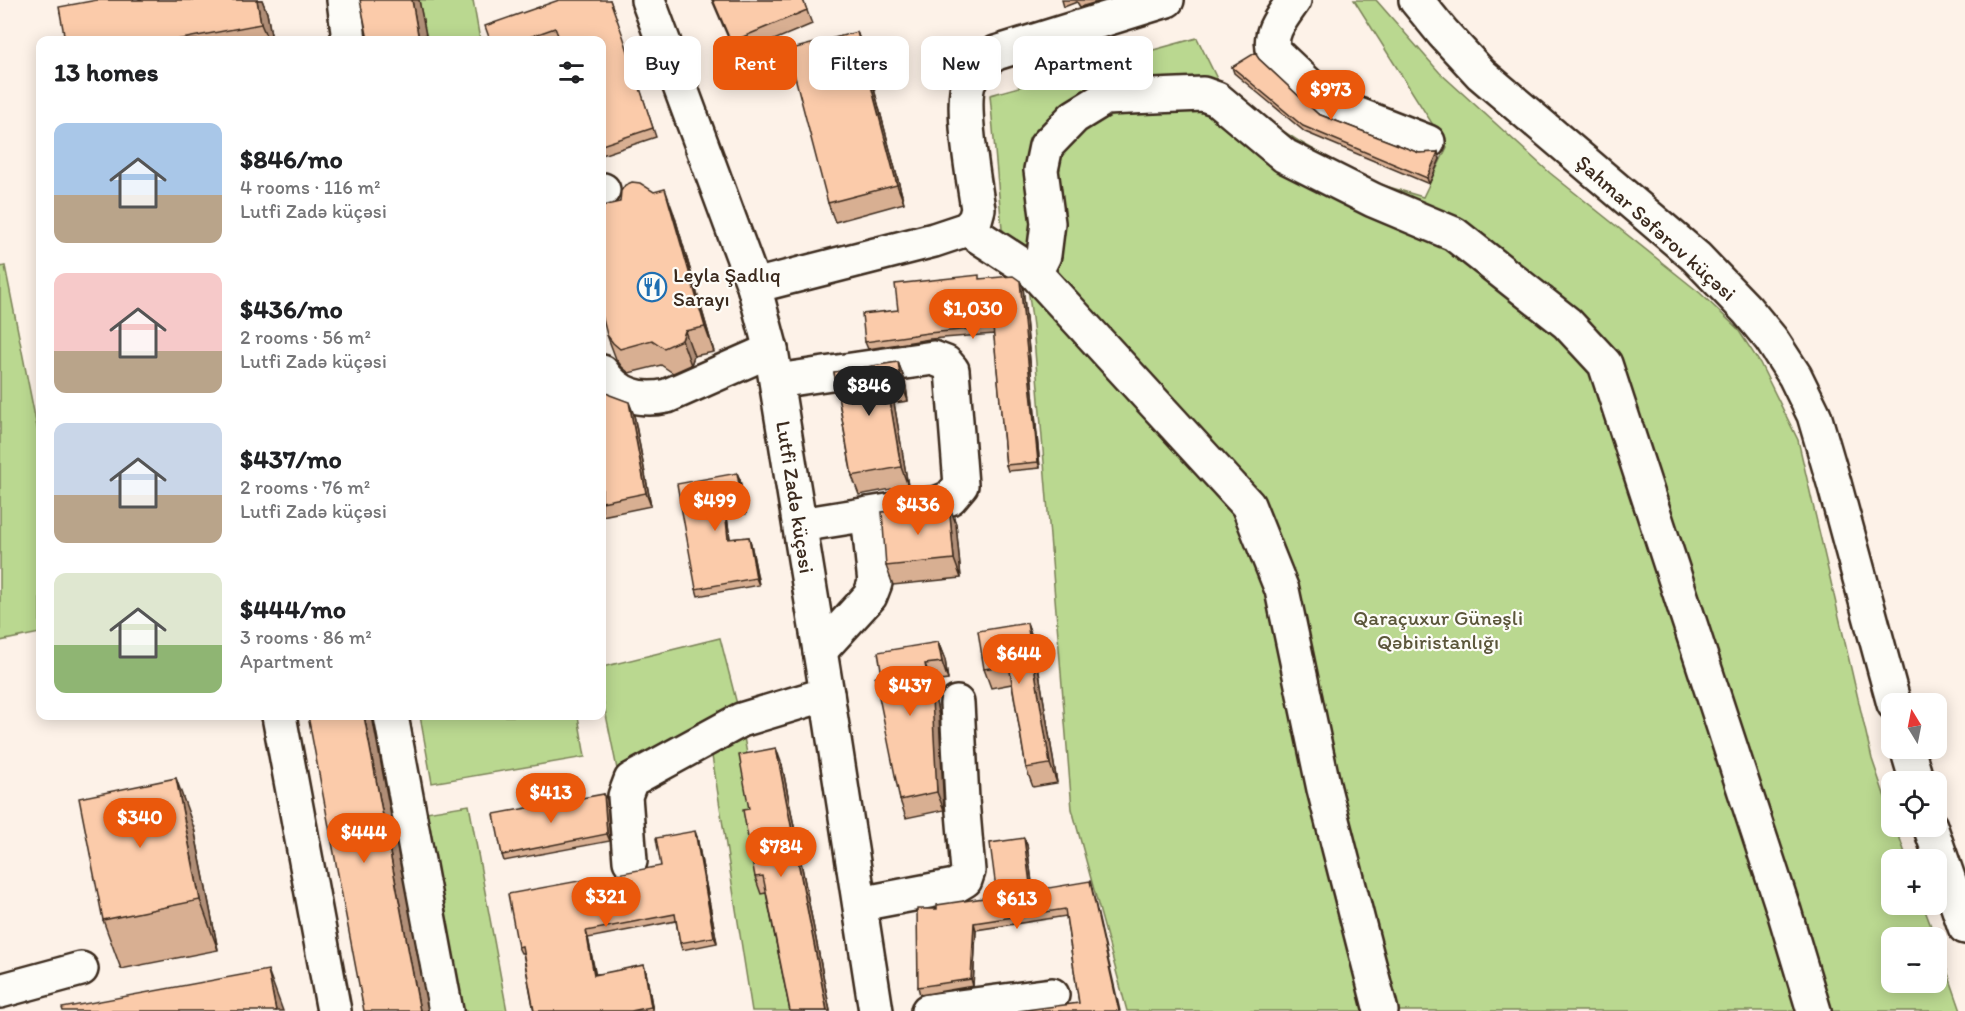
<!DOCTYPE html>
<meta charset="utf-8">
<style>
body{margin:0;font-family:Itim,sans-serif;background:#f6f6f6;color:#202124;height:100vh;display:flex;flex-direction:column;font-size:22px;white-space:nowrap}
*{box-sizing:border-box;margin:0}
p{font-size:20px;color:#757577}
.icon{flex:none;width:33px;height:33px;fill:none;stroke:currentColor;stroke-width:2;stroke-linecap:round;stroke-linejoin:round}
.map{position:relative;flex:1;overflow:hidden}
.details{position:absolute;left:36px;top:36px;width:570px;height:684px;display:flex;flex-direction:column;background:#fff;border-radius:12px;box-shadow:0 3px 15px #0003}
.details>*{flex:none}
.guide{position:absolute;left:624px;top:36px;width:570px;height:54px;display:flex;gap:12px}
.needle{width:39px;rotate:350deg}
.buttons{position:absolute;left:1881px;top:693px;display:grid;gap:12px}
.buttons a{display:grid;place-items:center;width:66px;height:66px;border-radius:12px;background:#fff;box-shadow:0 3px 15px #0003;font-size:30px}
.price{position:absolute;translate:-50% -51px;padding:0 14px;border-radius:21px;background:#ea580c;color:#fff;font-size:20px;line-height:39px;filter:drop-shadow(0 2px 3px #0008)}
.price::after{content:'';position:absolute;left:50%;top:36px;width:18px;height:14px;margin-left:-9px;background:inherit;clip-path:polygon(0 0,100% 0,50% 100%)}
.price.active{background:#222;color:#fff}
ul{padding:0;list-style:none}
li{display:flex;align-items:center;gap:18px;height:150px;padding:0 18px}
li span{display:grid;place-items:center;flex:none;width:168px;height:120px;border-radius:12px;color:#555}
li>.icon{margin-inline-start:auto}
span .icon{width:72px;height:72px;fill:#fffc;stroke-width:1}
li b{font-size:26px}
h2{display:flex;justify-content:space-between;align-items:center;height:72px;padding:0 18px;font-size:26px}
.tag{padding:0 21px;border-radius:12px;background:#fff;box-shadow:0 3px 15px #0003;font-size:21px;line-height:54px}
.tag.active{background:#ea580c;color:#fff}
.map>svg:first-child{display:block}
.green{fill:#bad890;stroke:#7a8157;stroke-width:1.5}
.lines{fill:none;stroke-linecap:round;stroke-linejoin:round}
.minor-casing{stroke:#3b2a1e;stroke-width:38}
.major-casing{stroke:#3b2a1e;stroke-width:38}
.minor{stroke:#fdfcf7;stroke-width:33}
.major{stroke:#fdfcf7;stroke-width:33}
.wall{fill:#d8af92;stroke:#3b2a1e;stroke-width:1.5}
.shaded-wall{fill:#b08e77;stroke:#3b2a1e;stroke-width:1.5}
.building{fill:#fbcbaa;stroke:#3b2a1e;stroke-width:1.5}
.labels{text-anchor:middle;stroke-width:4.5;stroke-linejoin:round;paint-order:stroke}
.street-label{font-size:21px;fill:#3b2a1e;stroke:#fdfcf7}
.poi-label{font-size:21px;fill:#3b2a1e;stroke:#fdfcf7;text-anchor:start}
.park-label{font-size:21px;fill:#5b563a;stroke:#fdfcf7}
</style>
<div class="map">
<svg width="1965" height="1011" viewBox="0 0 1965 1011">
<rect width="100%" height="100%" fill="#fdf2e8"/>
<filter id="ink" filterUnits="userSpaceOnUse"><feTurbulence type="fractalNoise" baseFrequency=".0167" numOctaves="2"/><feDisplacementMap in="SourceGraphic" scale="12" xChannelSelector="R" yChannelSelector="G"/><feConvolveMatrix kernelMatrix="1 2 1 2 8 2 1 2 1" color-interpolation-filters="sRGB"/></filter>
<g filter="url(#ink)">
<path class="green" d="M 419,0 L 473,0 L 480,40 L 427,40 Z
M 1354,0 L 1376,0 L 1440,73 L 1550,173 L 1700,293 L 1737,328 L 1760,363 L 1798,440 L 1872,759 L 1891,815 L 1892,826 L 1896,827 L 1907,859 L 1892,860 L 1892,904 L 1923,905 L 1935,937 L 1892,938 L 1892,982 L 1936,982 L 1937,942 L 1961,1011 L 1127,1011 L 1072,809 L 1033,326 L 1024,257 L 1002,229 L 990,95 L 1197,38 L 1224,93 L 1300,142 L 1372,182 L 1423,197 L 1447,147 Z
M 5,266 L 40,442 L 40,633 L 0,641 L 0,267 Z
M 720,638 L 741,720 L 792,1011 L 752,1011 L 707,724 L 618,774 L 602,695 L 602,667 Z
M 420,716 L 578,716 L 585,757 L 432,783 Z
M 469,805 L 507,1011 L 462,1011 L 426,812 Z"/>
<g class="lines">
<g class="minor-casing">
<path id="minor" d="M 344,0 L 349,40
M 1294,0 C 1284,15 1267,33 1274,52 L 1328,103 L 1428,142
M 602,191 L 603,190
M 967,229 L 1035,273 L 1248,505 L 1282,590 L 1324,789 L 1381,1011
M 1035,273 L 1044,255 L 1048,223 L 1041,170 L 1046,146 L 1074,117 L 1105,98 L 1203,94 L 1217,99 L 1285,156 L 1373,200 L 1454,234 L 1567,323 L 1605,364 L 1784,911 L 1814,1011
M 754,286 L 934,240 L 967,229 L 975,220 L 978,209 C 974,181 959,101 970,79 C 976,67 984,61 996,53 L 1167,0
M 602,372 C 618,395 640,402 667,396 L 771,350
M 777,381 L 933,358 L 946,363 L 952,370 L 961,485 L 950,498 L 938,503 L 800,525
M 820,651 L 870,596 L 875,583 L 868,514
M 279,716 L 334,1011
M 391,716 L 446,1011
M 630,861 L 625,796 L 631,780 L 741,720 L 827,694
M 860,904 L 955,886 L 965,880 L 968,871 L 962,800 L 957,703
M 0,991 L 81,969
M 928,1011 L 1052,995"/>
</g>
<g class="major-casing">
<path id="major" d="M 648,0 L 754,286 L 771,350 L 827,694 L 876,1011
M 1416,0 L 1443,33 L 1481,74 L 1696,257 L 1747,310 L 1771,339 L 1795,376 L 1814,415 L 1834,483 L 1894,704
M 1907,748 L 1917,782
M 1930,826 L 1965,927"/>
</g>
<use href="#minor" class="minor"/>
<use href="#major" class="major"/>
</g>
<path class="wall" d="M 97,0 L 262,0 L 267,13 L 272,40 L 65,40 Z
M 610,0 L 656,137 L 602,155 L 602,40 L 558,37 L 549,40 L 490,40 Z
M 712,0 L 803,0 L 812,24 L 736,56 Z
M 1062,0 L 1104,0 L 1080,7 L 1077,2 L 1064,7 Z
M 857,32 L 864,51 L 904,203 L 835,222 L 828,203 Z
M 1259,59 L 1318,114 L 1419,153 L 1438,152 L 1440,159 L 1429,184 L 1305,132 L 1234,73 L 1232,67 Z
M 620,202 L 674,214 L 714,352 L 694,356 L 691,365 L 673,373 L 661,365 L 629,373 L 622,367 L 616,359 L 607,335 Z
M 980,279 L 1020,281 L 1023,287 L 1040,468 L 1008,471 L 1006,465 L 994,334 L 930,339 L 868,349 L 865,342 L 898,310 Z
M 898,362 L 905,381 L 908,401 L 894,403 L 908,486 L 859,495 L 852,476 L 834,372 Z
M 602,390 L 634,415 L 651,506 L 602,516 Z
M 737,473 L 740,480 L 746,514 L 727,517 L 730,539 L 749,537 L 751,544 L 759,585 L 698,596 L 696,589 Z
M 949,505 L 956,524 L 961,578 L 893,585 L 886,566 Z
M 1027,623 L 1034,642 L 1057,783 L 1033,787 L 1026,768 L 1012,684 L 991,688 L 984,669 Z
M 938,642 L 945,660 L 948,680 L 932,682 L 939,717 L 944,810 L 906,818 L 900,800 L 882,675 Z
M 782,765 L 830,1011 L 790,1011 L 766,893 L 761,894 L 755,877 L 749,809 Z
M 604,794 L 607,800 L 610,841 L 504,861 L 502,855 Z
M 194,828 L 218,950 L 121,969 L 103,920 Z
M 697,837 L 717,943 L 682,950 L 680,943 L 676,921 L 588,938 L 595,974 L 646,972 L 653,1011 L 534,1011 L 523,953 L 521,953 L 518,947 L 661,866 Z
M 1024,838 L 1027,845 L 1033,890 L 1092,889 L 1079,1003 L 1066,916 L 976,930 L 973,986 L 920,995 L 918,987 L 937,909 L 997,896 Z"/>
<path class="shaded-wall" d="M 257,0 L 262,0 L 267,13 L 272,40 L 268,40 L 261,24 Z
M 412,0 L 419,0 L 427,40 L 419,40 Z
M 857,32 L 864,51 L 904,203 L 897,185 Z
M 1438,152 L 1440,159 L 1429,184 L 1427,178 Z
M 665,189 L 674,214 L 714,352 L 705,327 Z
M 1020,281 L 1023,287 L 1040,468 L 1038,462 Z
M 685,331 L 694,356 L 691,365 L 682,340 Z
M 898,362 L 905,381 L 908,401 L 901,382 Z
M 887,384 L 894,403 L 908,486 L 901,467 Z
M 629,402 L 634,415 L 651,506 L 646,493 Z
M 737,473 L 740,480 L 746,514 L 743,507 Z
M 949,505 L 956,524 L 961,578 L 954,559 Z
M 725,510 L 727,517 L 731,546 L 728,539 Z
M 749,537 L 751,544 L 759,585 L 756,578 Z
M 1027,623 L 1034,642 L 1057,783 L 1050,764 Z
M 938,642 L 945,660 L 948,680 L 942,662 Z
M 925,664 L 932,682 L 939,717 L 944,810 L 937,792 Z
M 364,716 L 372,716 L 428,1011 L 420,1011 Z
M 776,748 L 782,765 L 830,1011 L 827,1011 Z
M 176,778 L 194,828 L 218,950 L 200,900 Z
M 604,794 L 607,800 L 610,841 L 607,834 Z
M 695,831 L 697,837 L 717,943 L 714,937 Z
M 1024,838 L 1027,845 L 1034,898 L 1031,891 Z
M 1090,881 L 1092,889 L 1120,1011 L 1119,1011 Z
M 974,923 L 976,930 L 973,986 L 971,979 Z
M 586,931 L 588,938 L 597,981 L 594,975 Z
M 644,965 L 646,972 L 653,1011 L 651,1007 Z
M 268,970 L 283,1011 L 276,1011 Z"/>
<path class="building" d="M 97,0 L 257,0 L 261,24 L 176,40 L 65,40 L 59,7 Z
M 360,0 L 412,0 L 419,40 L 368,40 Z
M 559,0 L 610,0 L 623,36 L 653,128 L 602,145 L 602,40 L 560,40 L 555,28 L 521,40 L 490,40 L 485,26 Z
M 713,0 L 803,0 L 807,10 L 731,42 Z
M 857,32 L 897,185 L 828,203 L 788,50 Z
M 1255,53 L 1259,59 L 1318,114 L 1419,153 L 1438,152 L 1427,178 L 1303,126 L 1232,67 Z
M 632,182 L 640,183 L 654,192 L 665,189 L 705,327 L 685,331 L 682,340 L 664,348 L 652,340 L 620,349 L 613,343 L 607,335 L 602,315 L 602,206 L 620,202 L 621,191 L 625,185 Z
M 979,275 L 979,279 L 1013,276 L 1020,281 L 1038,462 L 1006,465 L 993,327 L 928,333 L 865,342 L 862,314 L 898,310 L 895,284 Z
M 898,362 L 901,382 L 887,384 L 901,467 L 852,476 L 834,372 Z
M 602,390 L 610,395 L 629,402 L 646,493 L 602,502 Z
M 737,473 L 743,507 L 725,510 L 728,539 L 749,537 L 756,578 L 696,589 L 677,484 Z
M 949,505 L 954,559 L 886,566 L 882,512 Z
M 1027,623 L 1050,764 L 1026,768 L 1009,665 L 984,669 L 978,631 Z
M 938,642 L 942,662 L 925,664 L 932,699 L 937,792 L 900,800 L 875,677 L 882,675 L 878,652 Z
M 308,716 L 364,716 L 420,1011 L 364,1011 Z
M 776,748 L 827,1011 L 790,1011 L 763,876 L 755,877 L 743,810 L 749,809 L 739,755 Z
M 176,778 L 200,900 L 103,920 L 79,798 Z
M 604,794 L 607,834 L 502,855 L 494,814 Z
M 695,831 L 714,937 L 680,943 L 675,914 L 586,931 L 594,975 L 644,965 L 651,1007 L 631,1011 L 534,1011 L 522,946 L 518,947 L 508,894 L 661,866 L 656,838 Z
M 1024,838 L 1031,891 L 1090,881 L 1119,1011 L 1018,1011 L 1079,1003 L 1065,909 L 974,923 L 971,979 L 918,987 L 917,909 L 937,909 L 937,905 L 997,896 L 990,843 Z
M 268,970 L 276,1011 L 63,1011 L 62,1008 Z"/>
</g>
<defs>
<g id="restaurant-ring" transform="scale(1.5)"><circle r="9.5" fill="#fdfcf7" stroke="#1f6fb2" stroke-width="1.5"/><path d="M-5-6h1v4h1v-4h1v4h1v-4h1v5L-1.5 .5V6h-2V.5L-5-1ZM5-6V6H3V1.5H1.5Q1.5-4 5-6Z" fill="#1f6fb2"/></g>
</defs>
<g fill-rule="evenodd">
<use href="#restaurant-ring" x="652" y="287"/>
</g>
<g class="labels">
<g class="street-label">
<text transform="translate(1656 228) rotate(42)" y="7">Şahmar Səfərov küçəsi</text>
<text transform="translate(795 497) rotate(81)" y="7">Lutfi Zadə küçəsi</text>
</g>
<g class="poi-label">
<text x="673" y="282">Leyla Şadlıq<tspan x="673" dy="24">Sarayı</tspan></text>
</g>
<g class="park-label">
<text x="1438" y="625">Qaraçuxur Günəşli<tspan x="1438" dy="24">Qəbiristanlığı</tspan></text>
</g>
</g>
</svg>
<div class="buttons">
<a><svg class="needle" viewBox="-14 -14 28 28"><path d="M0-13l5 13h-10z" fill="#e53935"/><path d="M0 13l5-13h-10z" fill="#757577"/></svg></a>
<a><svg class="icon" aria-label="locate" viewBox="0 0 24 24"><circle cx="12" cy="12" r="6"/><path d="M12 2v4M12 18v4M2 12h4M18 12h4"/></svg></a>
<a>+</a>
<a>−</a>
</div>
<b class="price" style="left:1331px;top:121px">$973</b>
<b class="price" style="left:973px;top:340px">$1,030</b>
<b class="price active" style="left:869px;top:417px">$846</b>
<b class="price" style="left:715px;top:532px">$499</b>
<b class="price" style="left:918px;top:536px">$436</b>
<b class="price" style="left:1019px;top:685px">$644</b>
<b class="price" style="left:910px;top:717px">$437</b>
<b class="price" style="left:551px;top:824px">$413</b>
<b class="price" style="left:140px;top:849px">$340</b>
<b class="price" style="left:364px;top:864px">$444</b>
<b class="price" style="left:781px;top:878px">$784</b>
<b class="price" style="left:606px;top:928px">$321</b>
<b class="price" style="left:1017px;top:930px">$613</b>
<div class="guide">
<a class="tag">Buy</a>
<a class="tag active">Rent</a>
<a class="tag">Filters</a>
<a class="tag">New</a>
<a class="tag">Apartment</a>
</div>
<section class="details">
<h2>13 homes<svg class="icon" aria-label="filters" viewBox="0 0 24 24"><path d="M4 7h16M4 17h16"/><circle cx="9" cy="7" r="2"/><circle cx="15" cy="17" r="2"/></svg></h2>
<ul>
<li><span style="background:linear-gradient(#a9c7e8 60%,#b9a48a 0)"><svg class="icon" aria-label="home" viewBox="0 0 24 24"><path d="M3 11l9-7 9 7M6 9v11h12V9"/></svg></span><div><b>$846/mo</b><p>4 rooms · 116 m²</p><p>Lutfi Zadə küçəsi</p></div></li>
<li><span style="background:linear-gradient(#f6c9c9 65%,#b9a48a 0)"><svg class="icon" aria-label="home" viewBox="0 0 24 24"><path d="M3 11l9-7 9 7M6 9v11h12V9"/></svg></span><div><b>$436/mo</b><p>2 rooms · 56 m²</p><p>Lutfi Zadə küçəsi</p></div></li>
<li><span style="background:linear-gradient(#c9d6e8 60%,#b9a48a 0)"><svg class="icon" aria-label="home" viewBox="0 0 24 24"><path d="M3 11l9-7 9 7M6 9v11h12V9"/></svg></span><div><b>$437/mo</b><p>2 rooms · 76 m²</p><p>Lutfi Zadə küçəsi</p></div></li>
<li><span style="background:linear-gradient(#dfe7d0 60%,#8fb573 0)"><svg class="icon" aria-label="home" viewBox="0 0 24 24"><path d="M3 11l9-7 9 7M6 9v11h12V9"/></svg></span><div><b>$444/mo</b><p>3 rooms · 86 m²</p><p>Apartment</p></div></li>
</ul>
</section>
</div>
